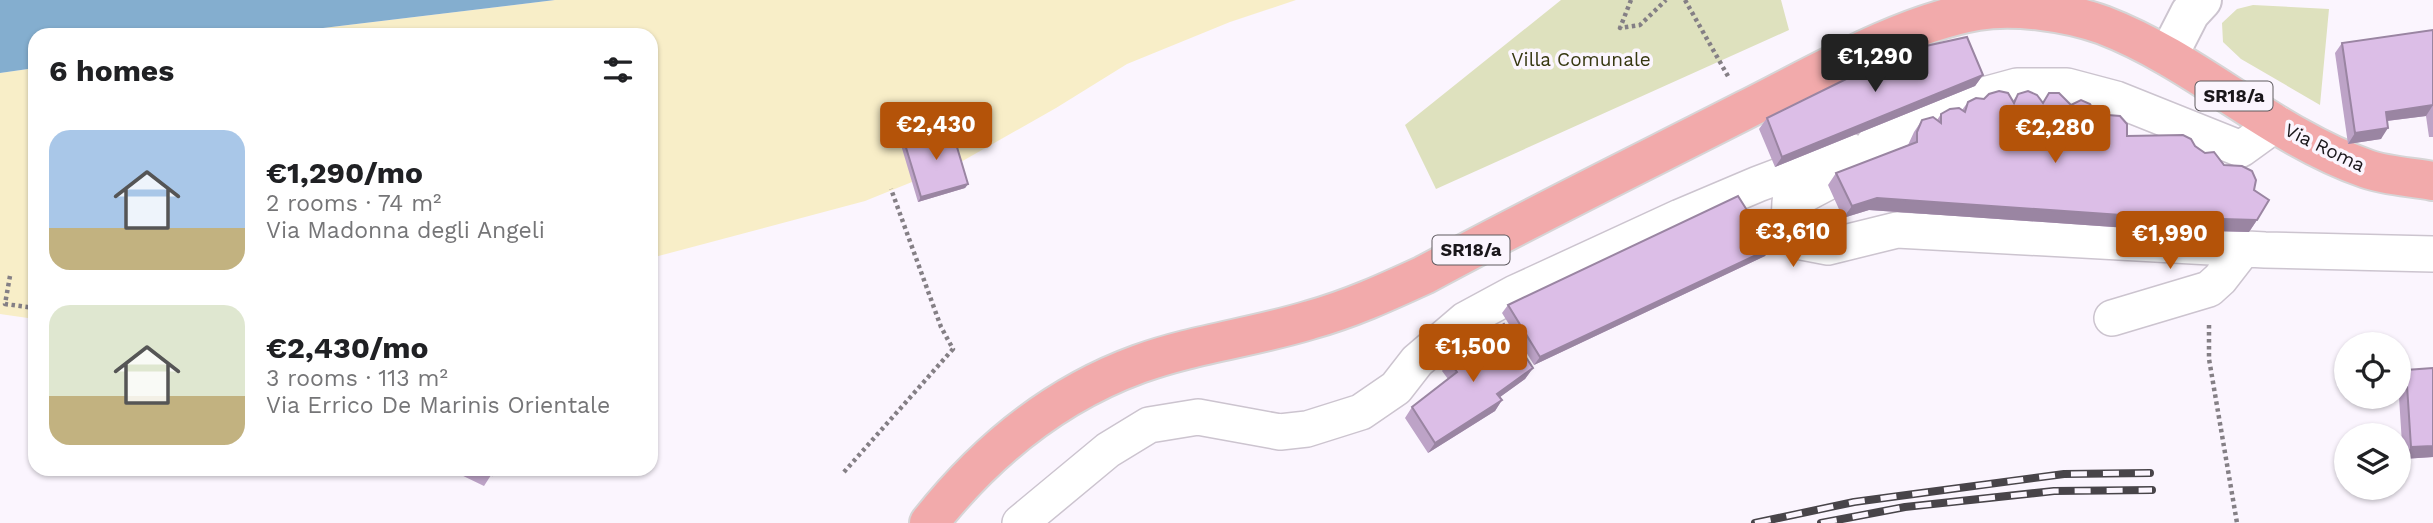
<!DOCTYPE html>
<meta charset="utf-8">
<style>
body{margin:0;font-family:"Work Sans",sans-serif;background:#f6f6f6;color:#202124;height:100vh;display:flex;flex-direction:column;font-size:26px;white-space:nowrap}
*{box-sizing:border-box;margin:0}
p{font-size:23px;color:#757577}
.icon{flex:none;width:38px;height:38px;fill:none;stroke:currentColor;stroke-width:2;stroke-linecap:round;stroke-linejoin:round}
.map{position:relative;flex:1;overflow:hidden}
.sheet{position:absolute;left:28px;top:28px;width:630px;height:448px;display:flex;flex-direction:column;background:#fff;border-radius:21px;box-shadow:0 2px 5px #0004}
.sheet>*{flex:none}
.buttons{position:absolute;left:2334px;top:332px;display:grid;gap:14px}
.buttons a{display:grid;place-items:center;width:77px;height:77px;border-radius:50%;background:#fff;box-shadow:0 2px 5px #0004;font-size:35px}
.price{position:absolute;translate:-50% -60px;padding:0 16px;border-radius:7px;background:#b45309;color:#fff;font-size:23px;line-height:46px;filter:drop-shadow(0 2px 4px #0008)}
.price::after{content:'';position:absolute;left:50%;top:42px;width:21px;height:16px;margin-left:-10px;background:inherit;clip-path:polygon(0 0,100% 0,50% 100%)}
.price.active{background:#222;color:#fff}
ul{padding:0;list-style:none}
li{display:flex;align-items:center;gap:21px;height:175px;padding:0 21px}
li span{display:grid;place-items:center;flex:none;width:196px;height:140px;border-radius:21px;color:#555}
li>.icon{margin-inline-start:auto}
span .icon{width:84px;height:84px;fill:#fffc;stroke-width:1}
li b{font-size:30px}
h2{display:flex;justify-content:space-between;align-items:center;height:84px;padding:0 21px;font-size:30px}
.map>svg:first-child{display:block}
.green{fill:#dee1be}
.sand{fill:#f8eec8}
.water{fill:#84aecf}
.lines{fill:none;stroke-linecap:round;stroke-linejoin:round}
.minor-casing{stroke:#ccc4cf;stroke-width:38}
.tertiary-casing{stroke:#ccc4cf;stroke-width:42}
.primary-casing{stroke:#d6d5d6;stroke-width:42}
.path{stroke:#847f85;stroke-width:4.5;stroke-dasharray:3.5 3.5;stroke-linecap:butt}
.minor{stroke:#fff;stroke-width:35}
.tertiary{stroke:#fff;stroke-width:38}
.primary{stroke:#f2aaab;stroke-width:38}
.rail-casing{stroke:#484449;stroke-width:8}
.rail{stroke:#fbf5fe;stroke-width:5;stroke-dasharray:16;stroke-linecap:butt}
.wall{fill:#bda3c7}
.shaded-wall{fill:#9a85a2}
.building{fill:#dcbee7;stroke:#9a85a2;stroke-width:2}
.labels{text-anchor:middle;stroke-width:7;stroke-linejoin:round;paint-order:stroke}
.shield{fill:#fbf5fe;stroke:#5e5a5f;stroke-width:2}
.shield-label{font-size:18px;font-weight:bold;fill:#1a171b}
.park-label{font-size:19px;fill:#363710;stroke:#fbf5fe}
.street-label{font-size:19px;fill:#1a171b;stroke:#fbf5fe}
</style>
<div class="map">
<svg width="2433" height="523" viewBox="0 0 2433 523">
<rect width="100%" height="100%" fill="#fbf5fe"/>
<path class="green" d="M 1561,0 L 1781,0 L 1789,30 L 1436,189 L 1405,125 Z
M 2253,5 L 2329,9 L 2320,105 L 2241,59 L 2223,42 L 2222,23 L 2237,9 Z"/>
<path class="sand" d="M 555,0 L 1296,0 L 1230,22 L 1127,64 L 1056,108 L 959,163 L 865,201 L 651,258 L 651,35 L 265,35 Z
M 35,68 L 35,319 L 0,314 L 0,73 Z"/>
<path class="water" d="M 0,0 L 555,0 L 265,35 L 35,35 L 35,68 L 0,73 Z"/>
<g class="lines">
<g class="minor-casing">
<path id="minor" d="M 2277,123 L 2241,149 L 2116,99 L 2067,86 L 2017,86 L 1973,98 L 1877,139 L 1860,165 L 1790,202 L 1789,223 L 1802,242 L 1828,247 L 1897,230 L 2265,250 L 2433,254
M 2112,318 L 2209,289 L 2220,279 L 2244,248
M 1020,523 L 1108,450 L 1149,425 L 1198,417 L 1280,432 L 1307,429 L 1361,412 L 1396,388 L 1417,361 L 1465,320 L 1515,293 L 1680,217 L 1758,184 L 1848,150"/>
</g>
<g class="tertiary-casing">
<path id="tertiary" d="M 2168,56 L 2190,13 L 2202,0"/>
</g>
<g class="primary-casing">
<path id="primary" d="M 929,523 C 985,452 1054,395 1139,364 C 1194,344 1255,337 1310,320 C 1350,309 1387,292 1424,275 C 1531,217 1639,164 1747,109 C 1817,74 1899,25 1977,11 C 2015,5 2067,12 2103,25 C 2197,61 2272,136 2367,169 C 2387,176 2412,177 2433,181"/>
</g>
<path class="path" d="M 1631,0 L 1620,28 L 1640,25 L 1666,0
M 1685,0 L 1729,78
M 10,276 L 5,304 L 35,308
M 2209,325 L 2209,359 L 2237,523
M 844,472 L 953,349 L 941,327 L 891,189"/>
<use href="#minor" class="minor"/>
<use href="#tertiary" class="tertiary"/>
<use href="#primary" class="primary"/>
<g class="rail-casing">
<path id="rail" d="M 1755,523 L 1854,502 L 2064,474 L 2150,473
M 1821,523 L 1905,507 L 2054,491 L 2152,490"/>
</g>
<use href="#rail" class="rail"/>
</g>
<path class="wall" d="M 2433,30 L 2433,137 L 2429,137 L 2426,116 L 2387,121 L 2381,139 L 2348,144 L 2335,53 L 2342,43 Z
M 1983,75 L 1975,86 L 1775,167 L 1759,129 L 1767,118 Z
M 2049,93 L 2098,118 L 2127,136 L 2195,146 L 2224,165 L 2254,190 L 2257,220 L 2249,232 L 2142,229 L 1869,210 L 1843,218 L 1828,185 L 1836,173 L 1908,145 L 1914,132 L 1922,120 L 1937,120 L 1941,114 L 1962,110 L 1968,102 L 2013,101 L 2018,94 L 2043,102 Z
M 904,141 L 968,184 L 965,188 L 918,202 L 901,145 Z
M 1771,248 L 1765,256 L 1534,365 L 1502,313 L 1508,305 Z
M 1449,361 L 1533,368 L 1525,379 L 1500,397 L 1502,400 L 1495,411 L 1428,453 L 1405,418 L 1412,407 L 1448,379 L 1442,371 Z
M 2406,370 L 2433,457 L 2403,459 L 2399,397 L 2399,380 Z
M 459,469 L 495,469 L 484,486 L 457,473 Z"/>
<path class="shaded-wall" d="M 1983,75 L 1975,86 L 1775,167 L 1782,157 Z
M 2433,105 L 2426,116 L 2378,122 L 2386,112 Z
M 2388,128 L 2381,139 L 2348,144 L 2355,133 Z
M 968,184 L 965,188 L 918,202 L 921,197 Z
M 1877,198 L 2257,220 L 2249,232 L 2142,229 L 1869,210 L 1843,218 L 1852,206 Z
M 1771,248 L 1765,256 L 1534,365 L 1540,357 Z
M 1533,368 L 1525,379 L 1489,405 L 1497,394 Z
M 1502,400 L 1495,411 L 1428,453 L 1435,443 Z
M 2433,446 L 2433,457 L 2403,459 L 2411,447 Z"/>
<path class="building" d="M 2433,30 L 2433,105 L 2386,112 L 2388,128 L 2355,133 L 2342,43 Z
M 1967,37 L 1983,75 L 1782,157 L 1767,118 L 1903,51 Z
M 1999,91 L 2008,93 L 2014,103 L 2018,94 L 2028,91 L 2037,95 L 2043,103 L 2049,93 L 2059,93 L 2071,105 L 2081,100 L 2090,104 L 2098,118 L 2108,115 L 2120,116 L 2127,124 L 2127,136 L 2183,135 L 2191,139 L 2195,146 L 2205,153 L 2214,152 L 2224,165 L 2242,166 L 2252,171 L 2256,180 L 2254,190 L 2269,200 L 2257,220 L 2150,217 L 1877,198 L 1852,206 L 1836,173 L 1917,142 L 1917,132 L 1922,120 L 1933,117 L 1941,123 L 1941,114 L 1950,109 L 1959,108 L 1965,112 L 1968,102 L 1976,98 L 1984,99 L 1989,94 Z
M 951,127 L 968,184 L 921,197 L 904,141 Z
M 1738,196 L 1771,248 L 1540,357 L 1508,305 Z
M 1504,324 L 1533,368 L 1497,394 L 1502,400 L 1435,443 L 1412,407 L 1457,372 L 1449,361 Z
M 2433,368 L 2433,446 L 2411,447 L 2406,370 Z
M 478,469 L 495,469 L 492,475 Z"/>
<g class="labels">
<g class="shield">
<rect x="2195.5" y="81.5" width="77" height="29" rx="5"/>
<rect x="1432.5" y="235.5" width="77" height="29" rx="5"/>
</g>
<g class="shield-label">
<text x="2234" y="102">SR18/a</text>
<text x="1471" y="256">SR18/a</text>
</g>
<g class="park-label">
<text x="1581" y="66">Villa Comunale</text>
</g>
<g class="street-label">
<text transform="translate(2325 147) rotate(26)" y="7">Via Roma</text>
</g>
</g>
</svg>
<div class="buttons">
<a><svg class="icon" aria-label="locate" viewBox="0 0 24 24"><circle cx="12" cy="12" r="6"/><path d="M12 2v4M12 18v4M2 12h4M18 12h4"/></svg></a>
<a><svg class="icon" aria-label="layers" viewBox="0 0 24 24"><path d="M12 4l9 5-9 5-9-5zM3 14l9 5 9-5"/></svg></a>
</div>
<b class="price active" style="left:1875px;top:94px">€1,290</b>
<b class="price" style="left:936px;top:162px">€2,430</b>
<b class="price" style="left:2055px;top:165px">€2,280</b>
<b class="price" style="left:1793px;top:269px">€3,610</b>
<b class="price" style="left:2170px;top:271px">€1,990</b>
<b class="price" style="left:1473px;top:384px">€1,500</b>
<section class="sheet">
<h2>6 homes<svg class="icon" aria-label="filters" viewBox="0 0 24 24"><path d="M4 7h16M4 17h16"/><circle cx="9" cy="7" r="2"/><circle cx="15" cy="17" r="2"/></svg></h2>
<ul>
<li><span style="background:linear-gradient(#a9c7e8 70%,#c2b280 0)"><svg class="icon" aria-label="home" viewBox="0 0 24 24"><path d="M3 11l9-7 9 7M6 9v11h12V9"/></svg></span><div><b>€1,290/mo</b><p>2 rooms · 74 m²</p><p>Via Madonna degli Angeli</p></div></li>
<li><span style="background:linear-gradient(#dfe7d0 65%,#c2b280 0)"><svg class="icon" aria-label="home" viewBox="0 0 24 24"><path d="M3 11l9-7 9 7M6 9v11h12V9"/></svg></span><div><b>€2,430/mo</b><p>3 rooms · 113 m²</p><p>Via Errico De Marinis Orientale</p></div></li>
</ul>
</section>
</div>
